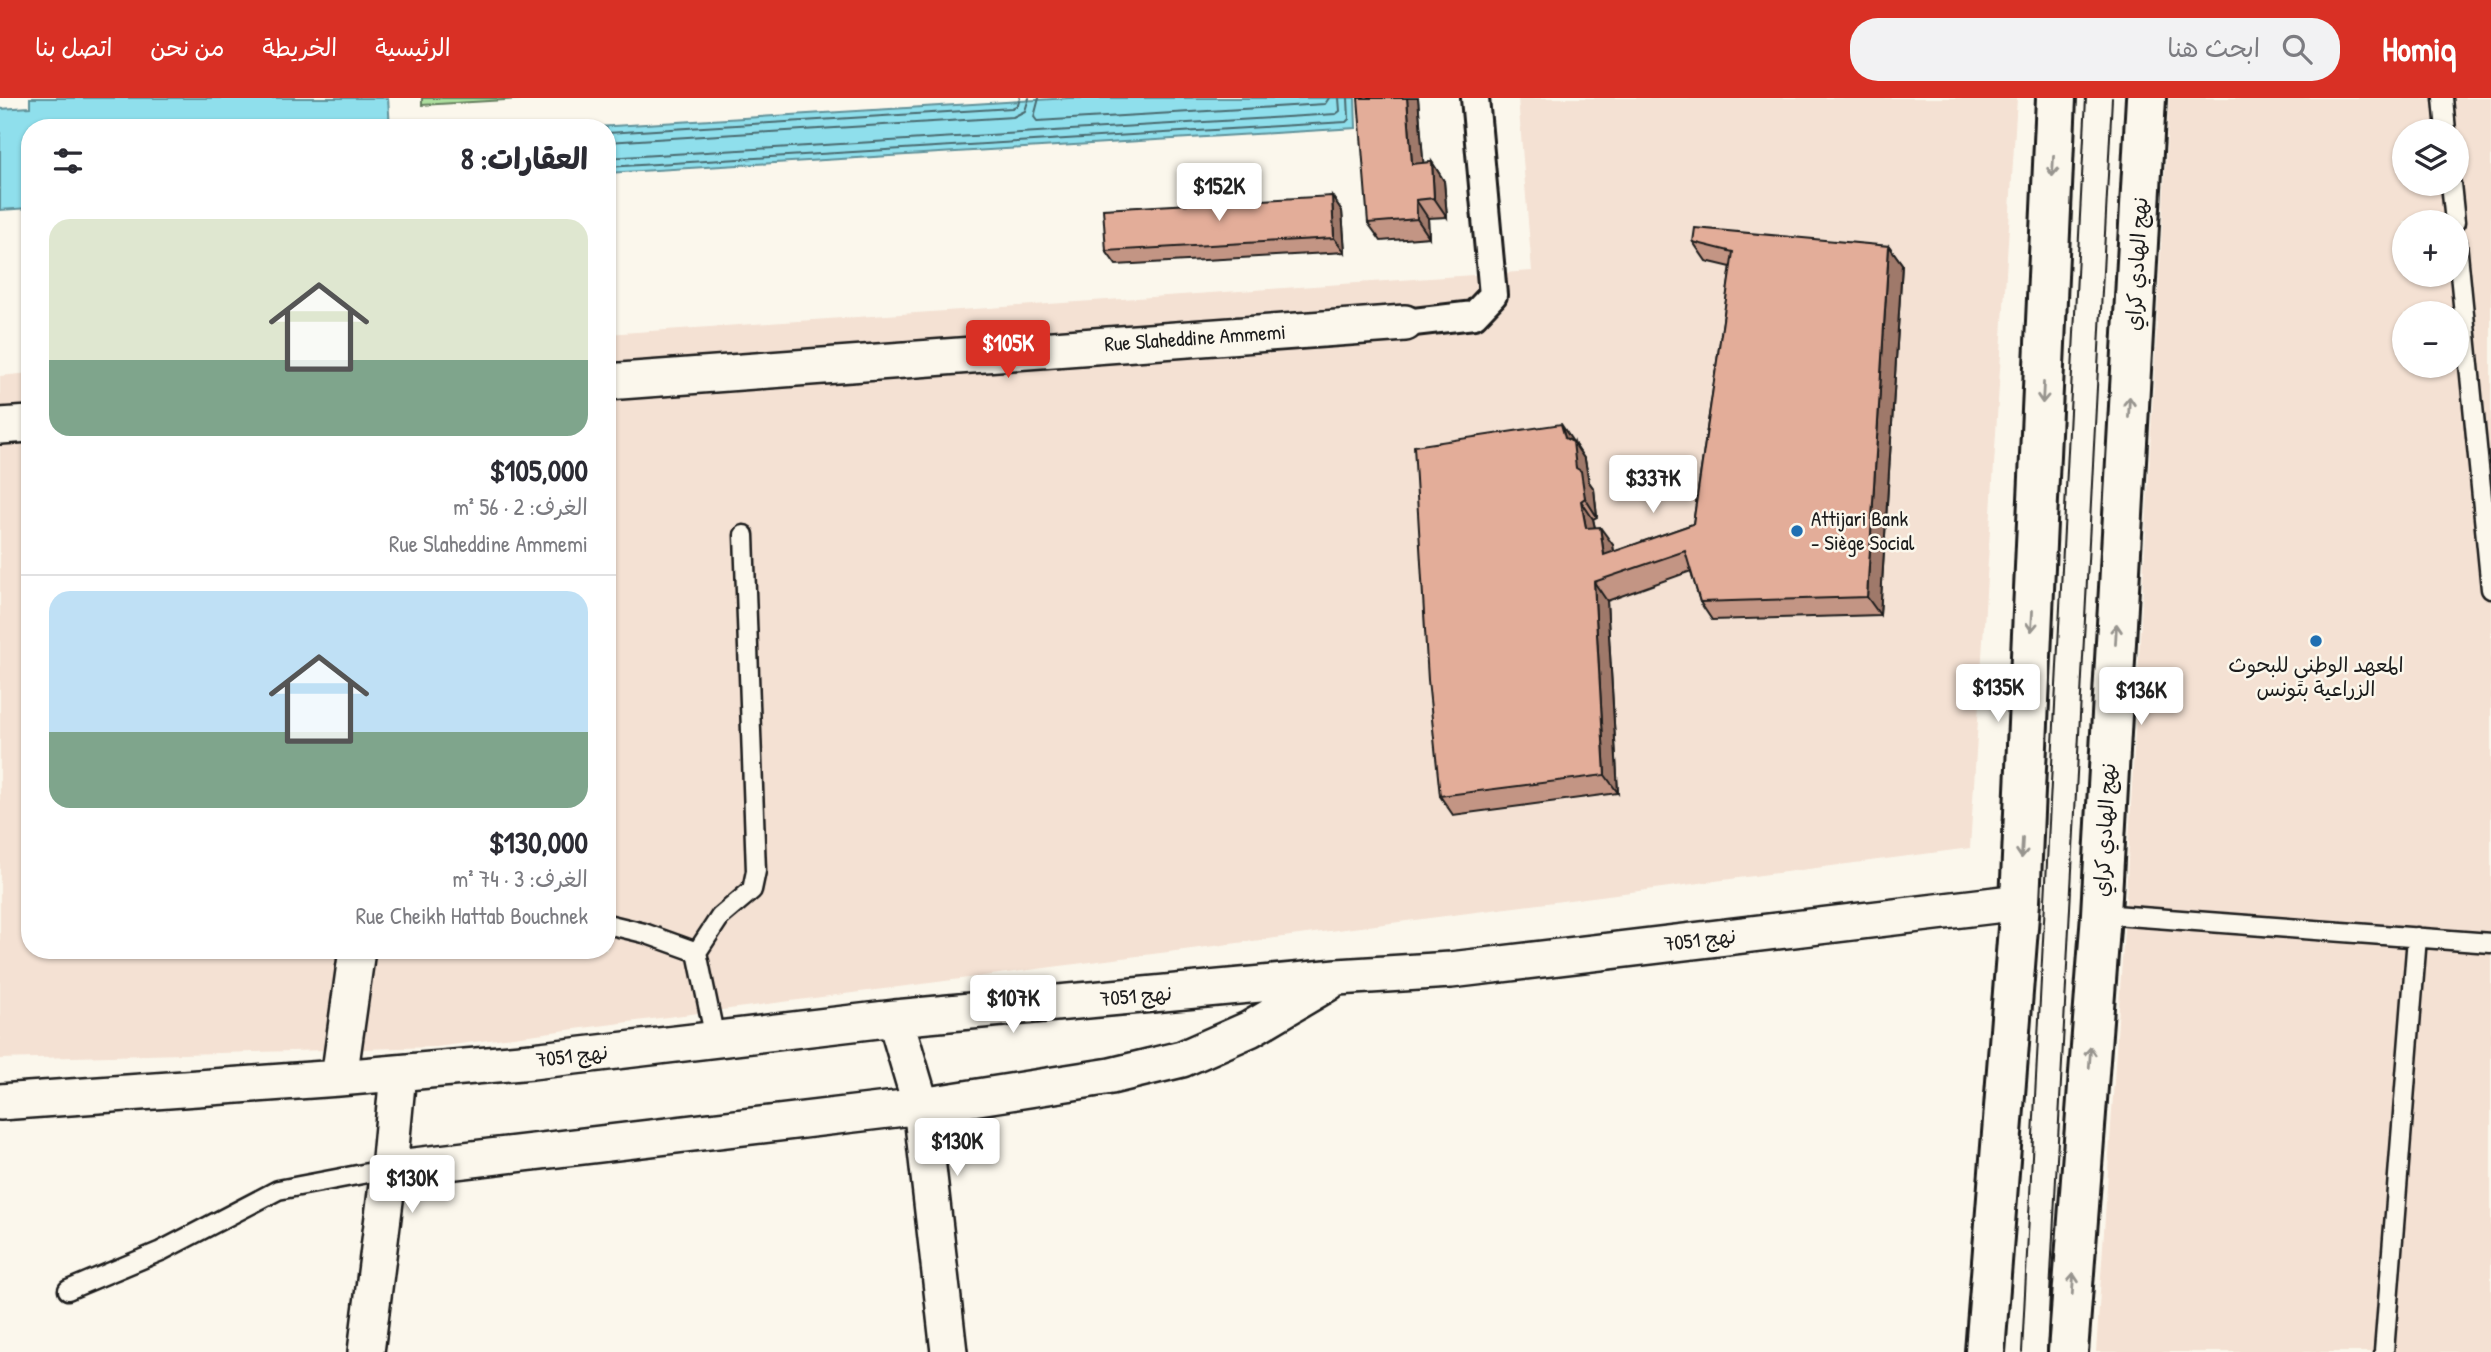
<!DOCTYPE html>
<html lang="ar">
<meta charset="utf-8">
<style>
body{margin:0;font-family:"Patrick Hand","Playpen Sans Arabic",sans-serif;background:#f2f2f3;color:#2b2b33;direction:rtl;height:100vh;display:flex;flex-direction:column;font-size:26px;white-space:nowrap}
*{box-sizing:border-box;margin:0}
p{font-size:23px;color:#7c7c81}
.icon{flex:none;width:38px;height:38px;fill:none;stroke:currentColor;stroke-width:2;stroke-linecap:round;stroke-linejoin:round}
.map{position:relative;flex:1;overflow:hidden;direction:ltr}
.sheet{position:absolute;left:21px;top:21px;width:595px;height:840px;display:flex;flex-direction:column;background:#fff;border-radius:28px;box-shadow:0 2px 5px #0004;direction:rtl}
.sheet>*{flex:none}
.buttons{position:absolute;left:2392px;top:21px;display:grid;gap:14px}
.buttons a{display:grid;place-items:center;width:77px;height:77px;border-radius:50%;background:#fff;box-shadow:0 2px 5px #0004;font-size:35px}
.price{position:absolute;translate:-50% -60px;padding:0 16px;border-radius:7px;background:#fff;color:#222;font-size:23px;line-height:46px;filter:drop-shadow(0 2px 4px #0008)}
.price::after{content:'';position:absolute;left:50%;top:42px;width:21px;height:16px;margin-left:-10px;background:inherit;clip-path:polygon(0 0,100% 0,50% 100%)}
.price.active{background:#d93025;color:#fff}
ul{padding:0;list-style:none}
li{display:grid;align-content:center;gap:14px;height:371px;padding:0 28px}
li+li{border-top:2px solid #e1e1e2}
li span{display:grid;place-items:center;height:217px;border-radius:21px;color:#555}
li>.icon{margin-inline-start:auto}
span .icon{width:126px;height:126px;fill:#fffc;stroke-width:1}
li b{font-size:30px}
h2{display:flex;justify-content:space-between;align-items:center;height:84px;padding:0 28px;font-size:30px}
header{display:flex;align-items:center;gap:42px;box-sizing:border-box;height:98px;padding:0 35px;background:#d93025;color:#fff}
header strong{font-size:33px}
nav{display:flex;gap:38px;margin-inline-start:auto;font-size:24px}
.search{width:490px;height:63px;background:#f2f2f3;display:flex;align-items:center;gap:18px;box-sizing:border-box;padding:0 24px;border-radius:28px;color:#7c7c81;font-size:26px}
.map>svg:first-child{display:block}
.built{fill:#f4e1d3;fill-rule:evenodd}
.green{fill:#adde9e;stroke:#647d5d;stroke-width:2}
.water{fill:#8fdfec;stroke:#619199;stroke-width:2}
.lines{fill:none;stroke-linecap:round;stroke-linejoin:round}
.shore{stroke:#4a6a6f;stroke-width:2}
.service-casing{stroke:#1c1c1c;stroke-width:23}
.pedestrian-casing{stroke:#1c1c1c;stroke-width:32}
.minor-casing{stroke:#1c1c1c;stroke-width:40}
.tertiary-casing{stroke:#1c1c1c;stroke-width:44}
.service{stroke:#fbf7ec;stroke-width:18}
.pedestrian{stroke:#fbf7ec;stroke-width:26}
.minor{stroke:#fbf7ec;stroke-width:35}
.tertiary{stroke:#fbf7ec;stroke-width:38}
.tram{stroke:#1c1c1c;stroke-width:2}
.wall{fill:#c39584;stroke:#1c1c1c;stroke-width:2}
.shaded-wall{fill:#9f796b;stroke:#1c1c1c;stroke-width:2}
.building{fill:#e3ad99;stroke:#1c1c1c;stroke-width:2}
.oneway{stroke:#97948e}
.poi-dot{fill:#1f6fb2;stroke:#fbf7ec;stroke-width:2.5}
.labels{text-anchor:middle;stroke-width:5;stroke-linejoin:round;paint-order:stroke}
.street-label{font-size:21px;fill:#1c1c1c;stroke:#fbf7ec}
.poi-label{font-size:21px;fill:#1c1c1c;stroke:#fbf7ec;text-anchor:start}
</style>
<header>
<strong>Homiq</strong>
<div class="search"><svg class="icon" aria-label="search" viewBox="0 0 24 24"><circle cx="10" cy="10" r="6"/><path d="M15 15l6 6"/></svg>ابحث هنا</div>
<nav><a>الرئيسية</a><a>الخريطة</a><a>من نحن</a><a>اتصل بنا</a></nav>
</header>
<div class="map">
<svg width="2491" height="1254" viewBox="0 0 2491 1254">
<rect width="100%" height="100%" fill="#fbf7ec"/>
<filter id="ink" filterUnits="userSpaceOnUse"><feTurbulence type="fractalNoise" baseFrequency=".0143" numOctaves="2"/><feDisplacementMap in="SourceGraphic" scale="14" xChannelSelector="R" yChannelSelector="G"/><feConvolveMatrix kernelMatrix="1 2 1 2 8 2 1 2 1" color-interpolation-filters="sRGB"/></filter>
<g filter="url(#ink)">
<path class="built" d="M 1518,0 L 2017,0 L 1970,750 L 436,949 L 0,961 L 0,278 L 30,275 L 30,852 L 607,852 L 607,236 L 1532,173 Z
M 2169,0 L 2491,0 L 2491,1254 L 2096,1254 L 2125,817 ZM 2404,33 L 2457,33 L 2457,86 L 2404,86 ZM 2404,124 L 2457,124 L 2457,177 L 2404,177 ZM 2404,215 L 2457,215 L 2457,268 L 2404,268 Z"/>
<path class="green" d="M 422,0 L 540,0 L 422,7 Z"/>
<path class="water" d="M 30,0 L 388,0 L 390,30 L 30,30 L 30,110 L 0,112 L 0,11 L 30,9 Z
M 1069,0 L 1355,0 L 1356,30 L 607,75 L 607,30 L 580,30 Z"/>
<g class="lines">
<path class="shore" d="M 1039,0 L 1034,19 L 1037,23 L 1325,6 L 1329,0
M 607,35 L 1012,10 L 1018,7 L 1020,0
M 607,44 L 1013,19 L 1025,13 L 1029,0
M 607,60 L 1336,16 L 1340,13 L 1339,0
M 607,69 L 1346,24 L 1349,21 L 1348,0"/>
<g class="service-casing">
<path id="service" d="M 2443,0 L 2446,33
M 2451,86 L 2455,124
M 2457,145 L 2491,491
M 2101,816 L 2491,845
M 607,826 L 644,835 L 697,854
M 715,941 L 697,854 L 720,819 L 752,792 L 756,773 L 744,437
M 68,1192 L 161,1153 L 278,1092 L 389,1071
M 2384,1254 L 2417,839"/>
</g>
<g class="pedestrian-casing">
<path id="pedestrian" d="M 1405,225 L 1474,217 L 1493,197 L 1475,0"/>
</g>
<g class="minor-casing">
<path id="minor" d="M 607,284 L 1405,225
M 0,328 L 30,326
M 895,920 L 921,1008 L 949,1254
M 339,980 L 357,852
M 0,1004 L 339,980 L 532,963 L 895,920 L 1337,879 L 1451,872 L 2020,804
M 389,1071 L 921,1008 L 1111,978 L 1182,961 L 1250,931 L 1328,885
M 366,1254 L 389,1071 L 398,975"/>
</g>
<g class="tertiary-casing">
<path id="tertiary" d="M 1985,1254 L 2020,804 L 2056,0
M 2068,1254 L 2101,816 L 2146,0"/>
</g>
<use href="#service" class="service"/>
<use href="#pedestrian" class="pedestrian"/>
<use href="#minor" class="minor"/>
<use href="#tertiary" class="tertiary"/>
<path class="tram" d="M 2022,1254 L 2086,0
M 2047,1254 L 2112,0"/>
</g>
<path class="wall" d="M 1418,0 L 1423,65 L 1432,64 L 1444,83 L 1447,119 L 1428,120 L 1429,139 L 1381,143 L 1368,125 Z
M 1332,98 L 1342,113 L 1345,154 L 1116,167 L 1106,153 Z
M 1693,144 L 1889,148 L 1902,166 L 1880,517 L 1712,522 L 1700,504 L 1691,473 L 1607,503 L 1618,695 L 1453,717 L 1440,698 L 1574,344 L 1575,347 L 1585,362 L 1589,384 L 1594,391 L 1597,419 L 1593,421 L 1595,430 L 1613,447 L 1614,454 L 1693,426 L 1731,169 L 1706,163 Z"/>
<path class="shaded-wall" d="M 1407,0 L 1418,0 L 1425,84 L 1412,66 Z
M 1432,64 L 1444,83 L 1447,119 L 1434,100 Z
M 1332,98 L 1342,113 L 1345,154 L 1334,140 Z
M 1416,102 L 1428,120 L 1429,139 L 1417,121 Z
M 1889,148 L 1902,166 L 1880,517 L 1867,499 Z
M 1561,326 L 1585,362 L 1589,384 L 1594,391 L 1597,419 L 1585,400 L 1576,370 L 1565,340 Z
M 1581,403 L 1593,421 L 1599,449 L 1586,430 Z
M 1600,429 L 1613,447 L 1617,475 L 1604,457 Z
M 1594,484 L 1607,503 L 1618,695 L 1605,677 Z"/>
<path class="building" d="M 1358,0 L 1407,0 L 1412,66 L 1432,64 L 1434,100 L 1416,102 L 1417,121 L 1368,125 Z
M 1332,98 L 1334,140 L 1106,153 L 1103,111 Z
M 1695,130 L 1889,148 L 1867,499 L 1700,504 L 1685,453 L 1594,484 L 1605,677 L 1440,698 L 1428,582 L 1414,348 L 1561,326 L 1565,340 L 1573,344 L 1576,370 L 1581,373 L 1585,400 L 1581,403 L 1586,430 L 1600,429 L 1604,457 L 1693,426 L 1733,154 L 1693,144 Z"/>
<defs><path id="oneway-shaft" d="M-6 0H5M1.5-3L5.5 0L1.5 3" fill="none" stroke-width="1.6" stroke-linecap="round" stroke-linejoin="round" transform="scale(1.75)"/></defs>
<g class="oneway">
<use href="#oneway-shaft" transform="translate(2053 68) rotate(93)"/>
<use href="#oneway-shaft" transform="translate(2043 295) rotate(93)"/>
<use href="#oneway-shaft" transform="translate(2129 309) rotate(-87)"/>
<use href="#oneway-shaft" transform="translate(2032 523) rotate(93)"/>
<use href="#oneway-shaft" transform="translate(2116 536) rotate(-87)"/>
<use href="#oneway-shaft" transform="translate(2022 750) rotate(93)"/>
<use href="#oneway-shaft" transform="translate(2090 959) rotate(-86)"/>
<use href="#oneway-shaft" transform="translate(2073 1186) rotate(-86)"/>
</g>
</g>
<g class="poi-dot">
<circle cx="1797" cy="433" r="7"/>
<circle cx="2316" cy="543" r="7"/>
</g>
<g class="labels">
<g class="street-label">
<text transform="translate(2137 166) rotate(-87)" y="7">نهج الهادي كراي</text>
<text transform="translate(1195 240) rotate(-4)" y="7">Rue Slaheddine Ammemi</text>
<text transform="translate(2105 732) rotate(-87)" y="7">نهج الهادي كراي</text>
<text transform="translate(1700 842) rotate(-7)" y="7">نهج 7051</text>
<text transform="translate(1136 898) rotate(-5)" y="7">نهج 7051</text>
<text transform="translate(572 958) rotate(-7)" y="7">نهج 7051</text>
</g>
<g class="poi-label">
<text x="1811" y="428">Attijari Bank<tspan x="1811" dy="24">- Siège Social</tspan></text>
<text x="2316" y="574" text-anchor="middle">المعهد الوطني للبحوث<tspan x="2316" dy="24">الزراعية بتونس</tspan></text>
</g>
</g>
</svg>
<div class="buttons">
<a><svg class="icon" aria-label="layers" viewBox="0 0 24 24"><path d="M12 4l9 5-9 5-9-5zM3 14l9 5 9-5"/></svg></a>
<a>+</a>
<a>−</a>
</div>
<b class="price" style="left:1219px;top:125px">$152K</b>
<b class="price active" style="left:1008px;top:282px">$105K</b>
<b class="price" style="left:1653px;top:417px">$337K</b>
<b class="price" style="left:1998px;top:626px">$135K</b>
<b class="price" style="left:2141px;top:629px">$136K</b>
<b class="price" style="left:1013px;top:937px">$107K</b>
<b class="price" style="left:957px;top:1080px">$130K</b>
<b class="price" style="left:412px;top:1117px">$130K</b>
<section class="sheet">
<h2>العقارات: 8<svg class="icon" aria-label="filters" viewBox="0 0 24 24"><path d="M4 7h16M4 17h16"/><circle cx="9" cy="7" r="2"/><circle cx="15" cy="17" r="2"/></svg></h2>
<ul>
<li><span style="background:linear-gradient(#dfe7d0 65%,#7fa58c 0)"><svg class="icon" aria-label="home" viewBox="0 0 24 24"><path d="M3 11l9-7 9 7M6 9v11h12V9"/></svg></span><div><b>$105,000</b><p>الغرف: 2 · 56 m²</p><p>Rue Slaheddine Ammemi</p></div></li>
<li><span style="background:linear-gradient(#bfe0f5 65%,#7fa58c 0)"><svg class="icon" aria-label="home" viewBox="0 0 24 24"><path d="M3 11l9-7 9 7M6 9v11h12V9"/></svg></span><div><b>$130,000</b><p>الغرف: 3 · 74 m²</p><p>Rue Cheikh Hattab Bouchnek</p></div></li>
</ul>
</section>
</div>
